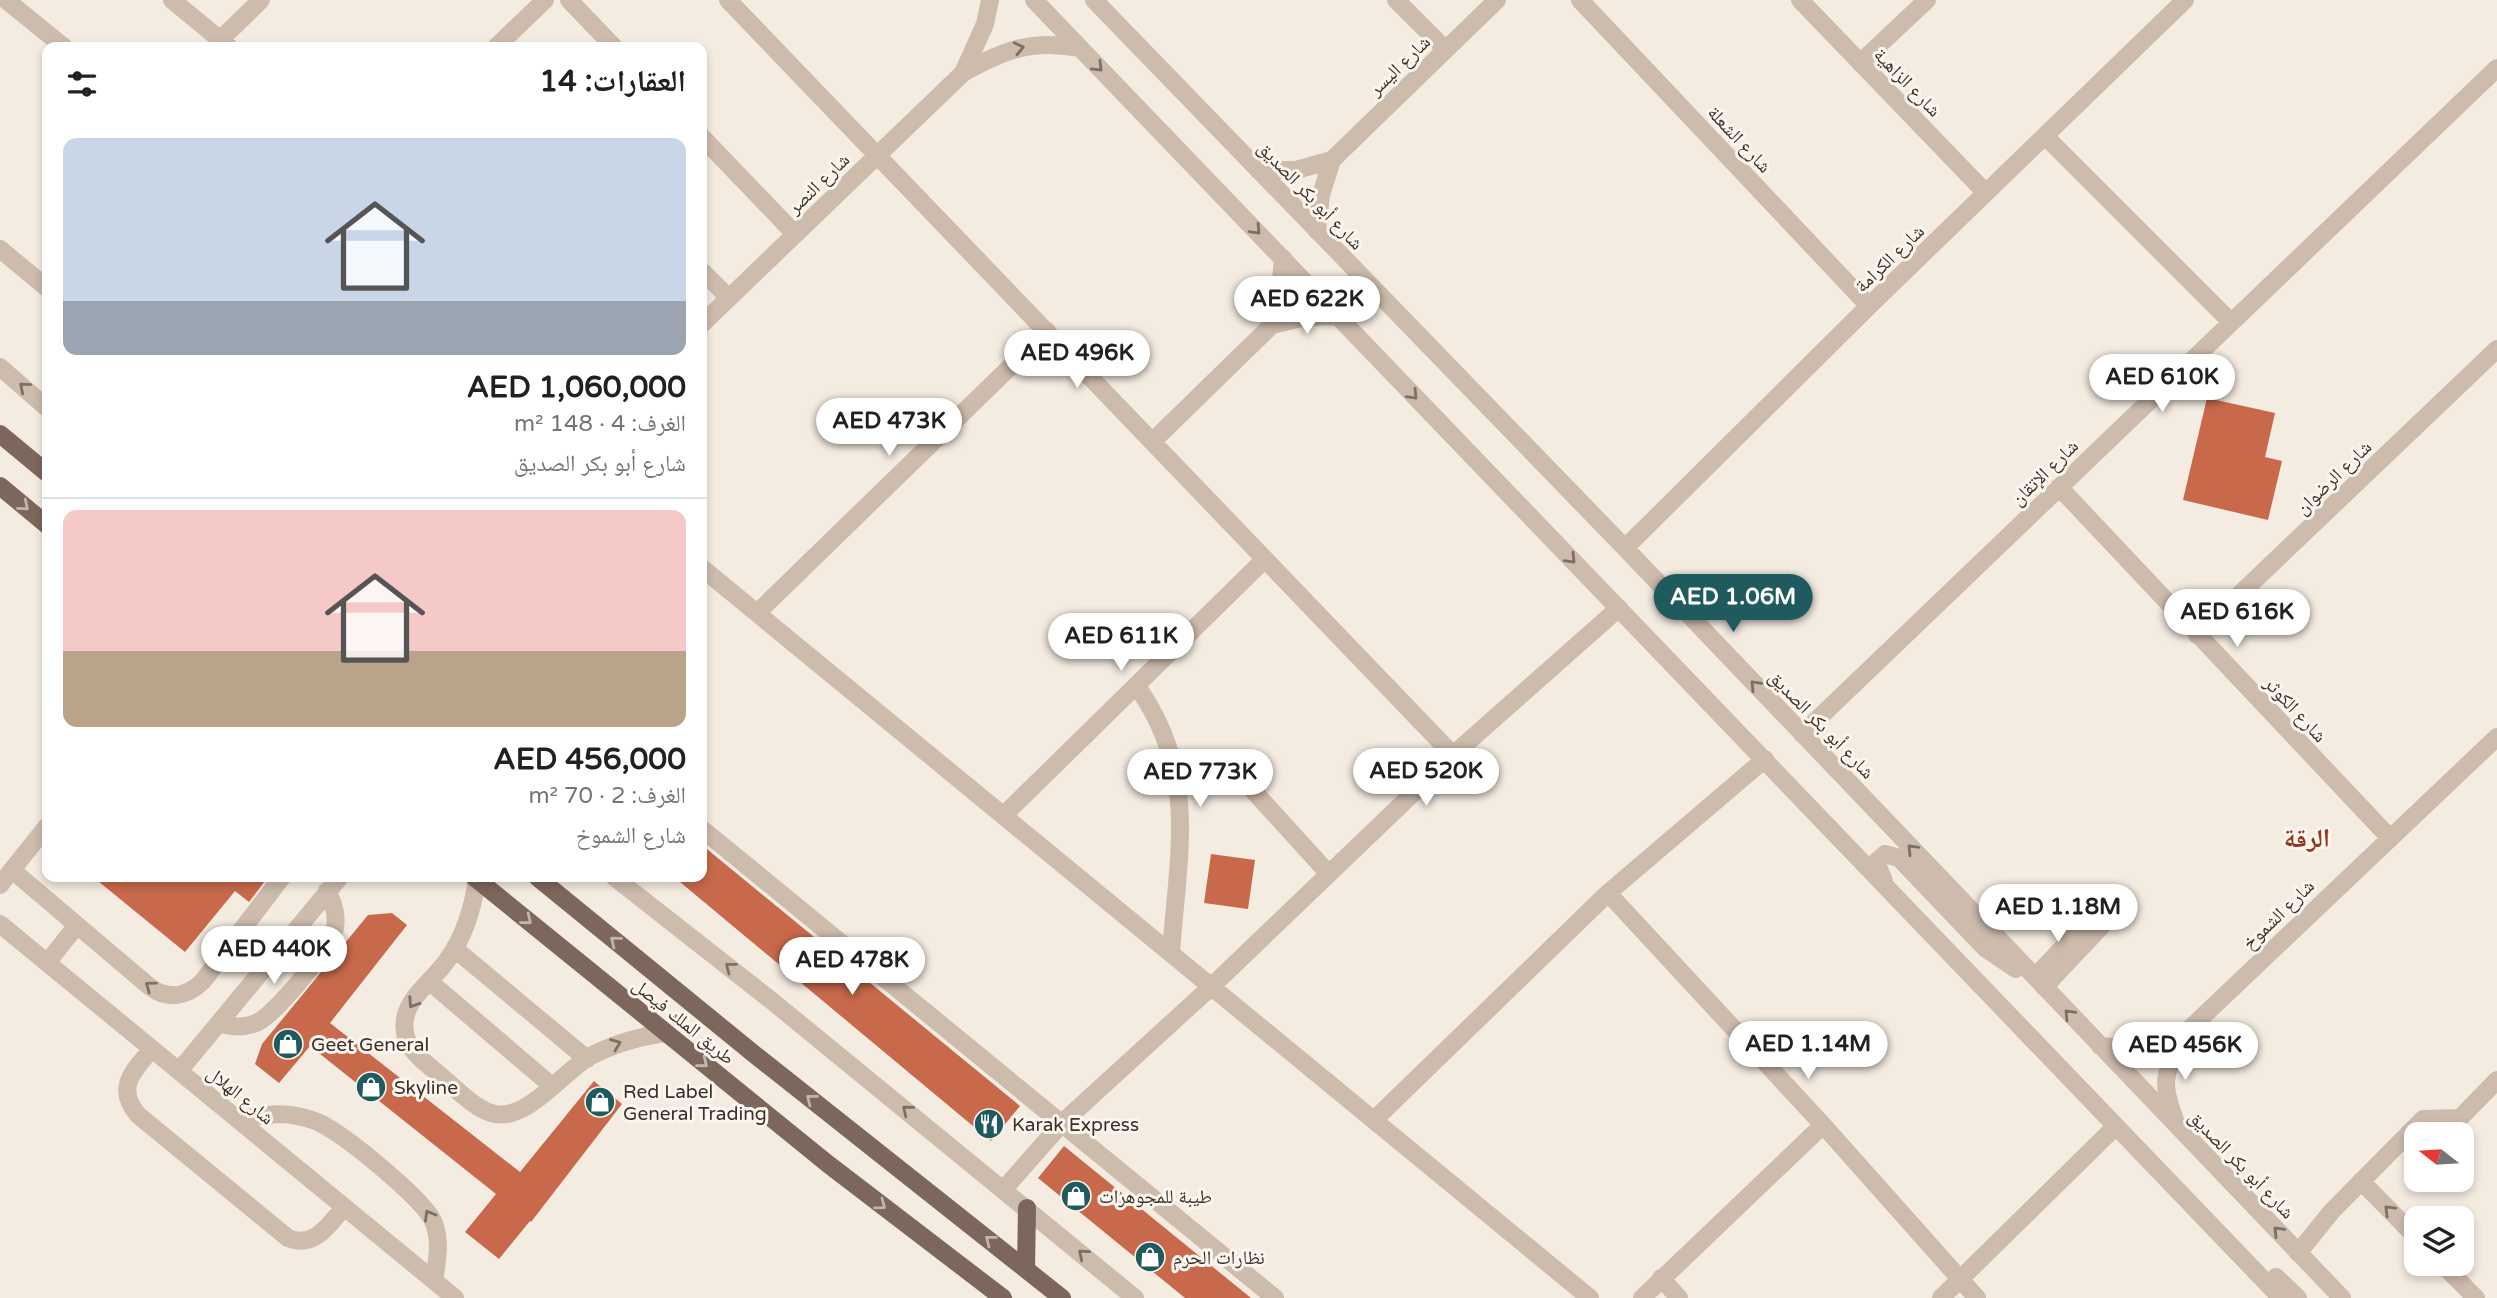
<!DOCTYPE html>
<html lang="ar">
<meta charset="utf-8">
<style>
body{margin:0;font-family:"Varela Round","Noto Naskh Arabic",sans-serif;background:#f2f2f2;color:#202124;direction:rtl;height:100vh;display:flex;flex-direction:column;font-size:26px;white-space:nowrap}
*{box-sizing:border-box;margin:0}
p{font-size:23px;color:#757577}
.icon{flex:none;width:38px;height:38px;fill:none;stroke:currentColor;stroke-width:2;stroke-linecap:round;stroke-linejoin:round}
.map{position:relative;flex:1;overflow:hidden;direction:ltr}
.sheet{position:absolute;left:42px;top:42px;width:665px;height:840px;display:flex;flex-direction:column;background:#fff;border-radius:14px;box-shadow:0 4px 10px #0003;direction:rtl}
.sheet>*{flex:none}
.needle{width:46px;rotate:287deg}
.buttons{position:absolute;left:2404px;top:1122px;display:grid;gap:14px}
.buttons a{display:grid;place-items:center;width:70px;height:70px;border-radius:14px;background:#fff;box-shadow:0 4px 10px #0003;font-size:35px}
.price{position:absolute;translate:-50% -60px;padding:0 16px;border-radius:24px;background:#fff;color:#222;font-size:23px;line-height:46px;filter:drop-shadow(0 2px 4px #0008)}
.price::after{content:'';position:absolute;left:50%;top:42px;width:21px;height:16px;margin-left:-10px;background:inherit;clip-path:polygon(0 0,100% 0,50% 100%)}
.price.active{background:#1f5a5e;color:#fff}
ul{padding:0;list-style:none}
li{display:grid;align-content:center;gap:14px;height:371px;padding:0 21px}
li+li{border-top:2px solid #e0e0e0}
li span{display:grid;place-items:center;height:217px;border-radius:14px;color:#555}
li>.icon{margin-inline-start:auto}
span .icon{width:126px;height:126px;fill:#fffc;stroke-width:1}
li b{font-size:30px}
h2{display:flex;justify-content:space-between;align-items:center;height:84px;padding:0 21px;font-size:30px}
.map>svg:first-child{display:block}
.building{fill:#c8694b}
.lines{fill:none;stroke-linecap:round;stroke-linejoin:round}
.minor{stroke:#cdbbac;stroke-width:18}
.major{stroke:#7d675c;stroke-width:18}
.oneway{stroke:#7d6f65}
.oneway2{stroke:#c2b5ac}
.labels{text-anchor:middle;stroke-width:6;stroke-linejoin:round;paint-order:stroke}
.street-label{font-size:19px;fill:#3b302b;stroke:#fbf5ee}
.poi-label{font-size:19px;fill:#3b302b;stroke:#fbf5ee;text-anchor:start}
.district-label{font-size:26px;font-weight:bold;fill:#8c3b22;stroke:#fbf5ee}
</style>
<div class="map">
<svg width="2497" height="1298" viewBox="0 0 2497 1298">
<rect width="100%" height="100%" fill="#f4ebe1"/>
<path class="building" d="M 2207,398 L 2275,413 L 2265,457 L 2282,461 L 2268,520 L 2183,500 Z
M 702,845 L 1020,1106 L 991,1141 L 674,877 L 702,877 Z
M 1211,854 L 1255,860 L 1248,909 L 1204,903 Z
M 93,877 L 268,877 L 249,902 L 235,891 L 185,952 Z
M 392,913 L 407,925 L 330,1023 L 520,1172 L 594,1081 L 622,1104 L 531,1222 L 530,1221 L 499,1259 L 465,1232 L 496,1194 L 310,1046 L 279,1083 L 255,1064 L 262,1044 L 368,915 Z
M 1064,1146 L 1251,1298 L 1185,1298 L 1038,1178 Z"/>
<g class="lines">
<path class="minor" d="M 6,0 L 64,47
M 172,0 L 229,47
M 569,0 L 614,47
M 728,0 L 1453,755
M 1034,0 L 2281,1298
M 1094,0 L 1625,548 L 2342,1298
M 1396,0 L 1445,49
M 1580,0 L 1869,306
M 1800,0 L 1986,193
M 220,40 L 261,0
M 496,47 L 545,0
M 1860,63 L 1927,0
M 963,73 L 985,24 L 990,0
M 2045,136 L 2231,322
M 702,137 L 795,234
M 1258,170 L 1296,170 L 1332,160 L 1497,0
M 1317,231 L 1321,195 L 1332,160
M 0,249 L 47,288
M 702,271 L 729,298
M 702,324 L 963,73 C 1004,50 1032,39 1079,48
M 1272,325 L 1280,292 L 1283,258
M 0,367 L 47,408
M 1153,441 L 1272,325 L 1305,317 L 1337,316
M 2059,487 L 2389,837
M 1625,548 L 1869,306 L 2185,0
M 702,568 L 1590,1298
M 757,613 L 1047,331
M 2197,635 L 2497,349
M 1136,685 C 1199,773 1178,853 1171,953
M 1802,734 L 2497,68
M 1174,761 C 1198,756 1217,759 1237,773 L 1329,874
M 1004,815 L 1265,559
M 702,829 L 1275,1298
M 12,870 L 150,987 C 168,1000 187,997 203,981 L 282,877
M 614,877 L 772,1001 L 1135,1298
M 477,879 C 473,908 465,935 448,959 C 435,979 409,995 405,1019 C 401,1044 418,1057 435,1071 C 451,1084 476,1111 495,1114 C 528,1120 562,1073 589,1057 C 613,1044 637,1037 665,1033
M 1884,881 L 1876,862 L 1885,854 L 1899,858 L 1985,948 L 2016,969
M 0,885 L 47,826
M 1608,893 L 1823,1125 L 1977,1298
M 0,924 L 455,1298
M 455,949 L 587,1059
M 47,963 L 77,925
M 2035,977 L 2103,905 L 2114,913 L 2044,987
M 430,982 L 552,1086
M 219,1023 C 231,1027 244,1028 256,1023 C 274,1016 331,947 335,928 C 337,915 334,903 327,891
M 2100,1046 C 2134,1049 2148,1050 2181,1037 L 2497,737
M 152,1049 C 133,1071 115,1088 138,1115 L 288,1238 C 314,1249 329,1225 344,1207
M 179,1071 L 340,877
M 239,1120 C 258,1116 277,1112 297,1116 C 308,1118 318,1121 327,1127 C 350,1140 425,1200 434,1223 C 441,1242 437,1261 434,1281
M 1374,1120 L 1608,893 L 1765,759
M 2175,1120 C 2160,1080 2165,1076 2181,1037
M 2361,1181 L 2417,1238
M 1004,1189 L 1062,1123 L 1212,986 L 1453,755 L 1619,608
M 2298,1253 L 2332,1211 L 2423,1119 L 2460,1118 L 2497,1080
M 2442,1264 L 2476,1298
M 2276,1277 L 2298,1298
M 1661,1278 L 1679,1298
M 1642,1298 L 1823,1125
M 1941,1298 L 2116,1126"/>
<path class="major" d="M 0,434 L 47,473
M 0,486 L 47,525
M 474,877 L 828,1164 L 1003,1298
M 537,877 L 754,1054 L 1062,1298
M 1026,1269 L 1027,1208"/>
</g>
<defs><path id="oneway-chevron" d="M-2-3.5L2.5 0L-2 3.5" fill="none" stroke-width="1.6" stroke-linecap="round" stroke-linejoin="round" transform="scale(1.75)"/></defs>
<g class="oneway">
<use href="#oneway-chevron" transform="translate(1019 48) rotate(-13)"/>
<use href="#oneway-chevron" transform="translate(1098 67) rotate(45)"/>
<use href="#oneway-chevron" transform="translate(1256 230) rotate(46)"/>
<use href="#oneway-chevron" transform="translate(24 387) rotate(-139)"/>
<use href="#oneway-chevron" transform="translate(1413 395) rotate(46)"/>
<use href="#oneway-chevron" transform="translate(1571 559) rotate(46)"/>
<use href="#oneway-chevron" transform="translate(1755 685) rotate(-134)"/>
<use href="#oneway-chevron" transform="translate(1912 849) rotate(-134)"/>
<use href="#oneway-chevron" transform="translate(730 967) rotate(-142)"/>
<use href="#oneway-chevron" transform="translate(150 986) rotate(-144)"/>
<use href="#oneway-chevron" transform="translate(413 1003) rotate(123)"/>
<use href="#oneway-chevron" transform="translate(2069 1014) rotate(-134)"/>
<use href="#oneway-chevron" transform="translate(616 1044) rotate(-21)"/>
<use href="#oneway-chevron" transform="translate(907 1110) rotate(-141)"/>
<use href="#oneway-chevron" transform="translate(2389 1210) rotate(-135)"/>
<use href="#oneway-chevron" transform="translate(429 1215) rotate(-120)"/>
<use href="#oneway-chevron" transform="translate(2278 1231) rotate(-134)"/>
<use href="#oneway-chevron" transform="translate(1083 1254) rotate(-140)"/>
</g>
<g class="oneway2">
<use href="#oneway-chevron" transform="translate(24 506) rotate(40)"/>
<use href="#oneway-chevron" transform="translate(527 920) rotate(39)"/>
<use href="#oneway-chevron" transform="translate(615 941) rotate(-141)"/>
<use href="#oneway-chevron" transform="translate(703 1063) rotate(39)"/>
<use href="#oneway-chevron" transform="translate(811 1099) rotate(-142)"/>
<use href="#oneway-chevron" transform="translate(881 1205) rotate(37)"/>
<use href="#oneway-chevron" transform="translate(990 1240) rotate(-142)"/>
</g>
<defs>
<g id="shop-disc" transform="scale(1.575)"><circle r="9.5" fill="#1f5a5e" stroke="#fbf5ee"/><path d="M-5-2.5h2.3a2.7 3.5 0 0 1 5.4 0H5L5.5 6h-11ZM-1.5-2.5h3a1.5 2.3 0 0 0-3 0Z" fill="#fff"/></g>
<g id="restaurant-disc" transform="scale(1.575)"><circle r="9.5" fill="#1f5a5e" stroke="#fbf5ee"/><path d="M-5-6h1v4h1v-4h1v4h1v-4h1v5L-1.5 .5V6h-2V.5L-5-1ZM5-6V6H3V1.5H1.5Q1.5-4 5-6Z" fill="#fff"/></g>
</defs>
<g fill-rule="evenodd">
<use href="#shop-disc" x="288" y="1044"/>
<use href="#shop-disc" x="371" y="1087"/>
<use href="#shop-disc" x="600" y="1102"/>
<use href="#restaurant-disc" x="989" y="1124"/>
<use href="#shop-disc" x="1076" y="1196"/>
<use href="#shop-disc" x="1150" y="1257"/>
</g>
<g class="labels">
<g class="street-label">
<text transform="translate(1399 65) rotate(-44)" y="7">شارع اليسر</text>
<text transform="translate(1908 82) rotate(46)" y="7">شارع الزاهية</text>
<text transform="translate(1740 139) rotate(47)" y="7">شارع الشعلة</text>
<text transform="translate(818 183) rotate(-44)" y="7">شارع النصر</text>
<text transform="translate(1311 195) rotate(46)" y="7">شارع أبو بكر الصديق</text>
<text transform="translate(1889 258) rotate(-44)" y="7">شارع الكرامة</text>
<text transform="translate(2044 472) rotate(-44)" y="7">شارع الإتقان</text>
<text transform="translate(2333 477) rotate(-44)" y="7">شارع الرضوان</text>
<text transform="translate(2296 709) rotate(47)" y="7">شارع الكوثر</text>
<text transform="translate(1822 724) rotate(46)" y="7">شارع أبو بكر الصديق</text>
<text transform="translate(2278 914) rotate(-44)" y="7">شارع الشموخ</text>
<text transform="translate(684 1021) rotate(39)" y="7">طريق الملك فيصل</text>
<text transform="translate(241 1095) rotate(39)" y="7">شارع الهلال</text>
<text transform="translate(2242 1164) rotate(46)" y="7">شارع أبو بكر الصديق</text>
</g>
<g class="poi-label">
<text x="311" y="1051">Geet General</text>
<text x="394" y="1094">Skyline</text>
<text x="623" y="1098">Red Label<tspan x="623" dy="22">General Trading</tspan></text>
<text x="1012" y="1131">Karak Express</text>
<text x="1099" y="1203">طيبة للمجوهرات</text>
<text x="1173" y="1264">نظارات الحرم</text>
</g>
<g class="district-label">
<text x="2307" y="847">الرقة</text>
</g>
</g>
</svg>
<div class="buttons">
<a><svg class="needle" viewBox="-14 -14 28 28"><path d="M0-13l5 13h-10z" fill="#e53935"/><path d="M0 13l5-13h-10z" fill="#757577"/></svg></a>
<a><svg class="icon" aria-label="layers" viewBox="0 0 24 24"><path d="M12 4l9 5-9 5-9-5zM3 14l9 5 9-5"/></svg></a>
</div>
<b class="price" style="left:1307px;top:336px">AED 622K</b>
<b class="price" style="left:1077px;top:390px">AED 496K</b>
<b class="price" style="left:2162px;top:414px">AED 610K</b>
<b class="price" style="left:889px;top:458px">AED 473K</b>
<b class="price active" style="left:1733px;top:634px">AED 1.06M</b>
<b class="price" style="left:2237px;top:649px">AED 616K</b>
<b class="price" style="left:1121px;top:673px">AED 611K</b>
<b class="price" style="left:1426px;top:808px">AED 520K</b>
<b class="price" style="left:1200px;top:809px">AED 773K</b>
<b class="price" style="left:2058px;top:944px">AED 1.18M</b>
<b class="price" style="left:274px;top:986px">AED 440K</b>
<b class="price" style="left:852px;top:997px">AED 478K</b>
<b class="price" style="left:1808px;top:1081px">AED 1.14M</b>
<b class="price" style="left:2185px;top:1082px">AED 456K</b>
<section class="sheet">
<h2>العقارات: 14<svg class="icon" aria-label="filters" viewBox="0 0 24 24"><path d="M4 7h16M4 17h16"/><circle cx="9" cy="7" r="2"/><circle cx="15" cy="17" r="2"/></svg></h2>
<ul>
<li><span style="background:linear-gradient(#c9d6e8 75%,#9aa5b1 0)"><svg class="icon" aria-label="home" viewBox="0 0 24 24"><path d="M3 11l9-7 9 7M6 9v11h12V9"/></svg></span><div><b>AED 1,060,000</b><p>الغرف: 4 · 148 m²</p><p>شارع أبو بكر الصديق</p></div></li>
<li><span style="background:linear-gradient(#f6c9c9 65%,#b9a48a 0)"><svg class="icon" aria-label="home" viewBox="0 0 24 24"><path d="M3 11l9-7 9 7M6 9v11h12V9"/></svg></span><div><b>AED 456,000</b><p>الغرف: 2 · 70 m²</p><p>شارع الشموخ</p></div></li>
</ul>
</section>
</div>
